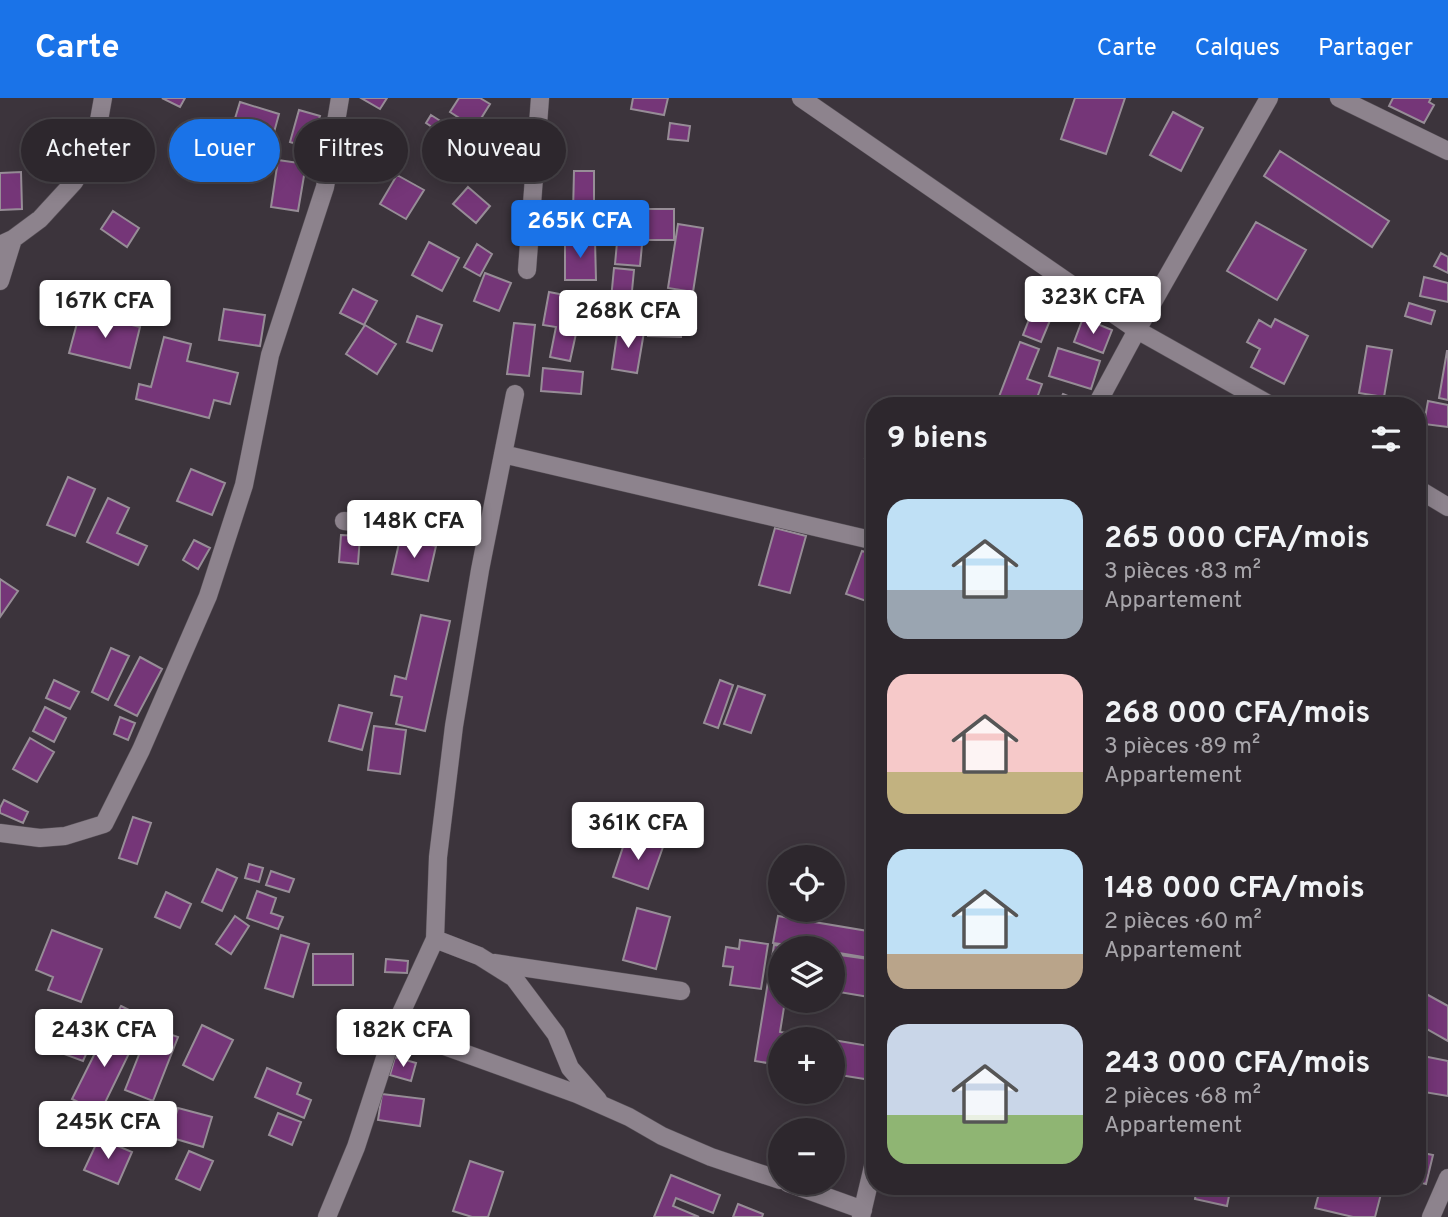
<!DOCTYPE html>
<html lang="fr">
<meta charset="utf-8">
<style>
body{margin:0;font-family:Overpass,sans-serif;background:#352f35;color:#f1f3f6;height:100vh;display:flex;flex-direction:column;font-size:26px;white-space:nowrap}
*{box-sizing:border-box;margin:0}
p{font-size:23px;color:#a7a5aa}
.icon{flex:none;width:38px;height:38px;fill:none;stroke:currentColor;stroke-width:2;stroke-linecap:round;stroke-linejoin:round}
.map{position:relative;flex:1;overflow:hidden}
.panel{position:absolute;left:866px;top:299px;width:560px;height:798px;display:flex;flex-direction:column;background:#2d272d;border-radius:28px;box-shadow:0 4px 18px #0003,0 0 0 2px #484449}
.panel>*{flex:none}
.guide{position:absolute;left:21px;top:21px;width:665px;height:63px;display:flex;gap:14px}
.fabs{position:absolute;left:768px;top:747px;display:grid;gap:14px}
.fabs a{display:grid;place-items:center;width:77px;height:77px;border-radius:50%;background:#2d272d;box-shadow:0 4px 18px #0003,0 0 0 2px #484449;font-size:35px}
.price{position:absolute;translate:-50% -60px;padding:0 16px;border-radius:7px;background:#fff;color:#222;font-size:23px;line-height:46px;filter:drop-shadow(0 2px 4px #0008)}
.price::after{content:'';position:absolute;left:50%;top:42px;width:21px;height:16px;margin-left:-10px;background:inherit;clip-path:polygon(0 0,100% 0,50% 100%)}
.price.selected{background:#1a73e8;color:#fff}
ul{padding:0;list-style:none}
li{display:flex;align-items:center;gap:21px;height:175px;padding:0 21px}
li span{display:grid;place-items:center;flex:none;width:196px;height:140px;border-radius:21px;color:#555}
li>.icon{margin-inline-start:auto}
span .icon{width:84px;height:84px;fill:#fffc;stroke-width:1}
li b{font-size:30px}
h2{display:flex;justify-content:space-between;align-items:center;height:84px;padding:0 21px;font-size:30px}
.pill{padding:0 24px;border-radius:32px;background:#2d272d;box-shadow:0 4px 18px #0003,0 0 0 2px #484449;font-size:24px;line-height:63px}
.pill.selected{background:#1a73e8;color:#fff}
header{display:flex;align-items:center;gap:42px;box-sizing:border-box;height:98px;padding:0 35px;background:#1a73e8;color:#fff}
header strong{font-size:33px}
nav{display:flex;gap:38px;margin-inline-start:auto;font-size:24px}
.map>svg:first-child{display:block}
.building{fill:#753678;stroke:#978d97;stroke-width:2}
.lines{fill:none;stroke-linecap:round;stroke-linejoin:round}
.minor-casing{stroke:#575057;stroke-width:19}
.minor{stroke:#8d838d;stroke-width:18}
</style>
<header>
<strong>Carte</strong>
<nav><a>Carte</a><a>Calques</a><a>Partager</a></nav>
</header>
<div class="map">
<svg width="1448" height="1119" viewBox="0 0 1448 1119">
<rect width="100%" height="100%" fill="#3c343c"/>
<path class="building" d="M 162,0 L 185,0 L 180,9 Z
M 361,0 L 387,0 L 380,11 Z
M 459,0 L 480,0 L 490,6 L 475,30 L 450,14 Z
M 633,0 L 668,0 L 664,17 L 631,11 Z
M 1075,0 L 1125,0 L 1106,56 L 1061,41 Z
M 1393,0 L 1431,0 L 1429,4 L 1434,7 L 1424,25 L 1389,8 Z
M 240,4 L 279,16 L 270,49 L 230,37 Z
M 299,12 L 320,18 L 310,50 L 290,44 Z
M 1173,14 L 1203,30 L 1181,73 L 1150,57 Z
M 431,17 L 464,38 L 459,47 L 426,25 Z
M 670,25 L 690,28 L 688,43 L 668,41 Z
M 1280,53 L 1389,123 L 1372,149 L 1264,78 Z
M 278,62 L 306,66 L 298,113 L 271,109 Z
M 574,73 L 594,73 L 594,115 L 573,115 Z
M 21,74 L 22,111 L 0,112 L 0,75 Z
M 397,77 L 424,92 L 406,121 L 380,106 Z
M 468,89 L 490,108 L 476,125 L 453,106 Z
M 636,111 L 674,111 L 674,142 L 637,142 Z
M 113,113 L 139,130 L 127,149 L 101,131 Z
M 1256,124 L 1306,152 L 1277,202 L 1227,173 Z
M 678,126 L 703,130 L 693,194 L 668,190 Z
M 618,134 L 643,136 L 640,168 L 615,166 Z
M 565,142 L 595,142 L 596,182 L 565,182 Z
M 429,144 L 459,160 L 442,193 L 412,177 Z
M 477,146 L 492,156 L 480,178 L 464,169 Z
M 1441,155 L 1448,159 L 1448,175 L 1434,168 Z
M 614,170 L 634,172 L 629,224 L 609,222 Z
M 485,175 L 511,185 L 499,213 L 474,203 Z
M 1424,179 L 1448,185 L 1448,204 L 1420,198 Z
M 353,191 L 377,203 L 364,227 L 340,215 Z
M 549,194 L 596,203 L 591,225 L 579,222 L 570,263 L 550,259 L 556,229 L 543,227 Z
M 1037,201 L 1056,208 L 1041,244 L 1023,237 Z
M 1409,205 L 1435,213 L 1431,226 L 1405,218 Z
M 656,209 L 682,210 L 681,239 L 648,238 L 648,220 L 656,220 Z
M 224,211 L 265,217 L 260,248 L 219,242 Z
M 80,214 L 140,229 L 130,270 L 69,255 Z
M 417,218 L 442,227 L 432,253 L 407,244 Z
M 1083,220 L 1112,232 L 1103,255 L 1074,244 Z
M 1275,221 L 1308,238 L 1284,286 L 1251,269 L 1260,251 L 1247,244 L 1259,222 L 1271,229 Z
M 514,225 L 535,227 L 529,278 L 507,276 Z
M 365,227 L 396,246 L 377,276 L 346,256 Z
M 618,230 L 644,234 L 637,275 L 612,271 Z
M 164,239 L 191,246 L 187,263 L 238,275 L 230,306 L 214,302 L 209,320 L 136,301 L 139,286 L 151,289 Z
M 1020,244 L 1039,251 L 1027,281 L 1042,286 L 1034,308 L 1008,308 L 997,304 Z
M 1367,248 L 1392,252 L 1384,299 L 1359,295 Z
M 1058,250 L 1100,263 L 1091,291 L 1049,278 Z
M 1447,253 L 1448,253 L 1448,302 L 1439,300 Z
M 543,270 L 583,274 L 581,296 L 541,293 Z
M 1063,296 L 1082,304 L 1080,308 L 1057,308 Z
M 1223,299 L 1242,308 L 1219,308 Z
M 1428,303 L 1448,307 L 1448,329 L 1424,326 Z
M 875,317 L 875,363 L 865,360 Z
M 191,371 L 225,385 L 212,417 L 177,403 Z
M 68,379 L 95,391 L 75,438 L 47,427 Z
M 108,400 L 129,410 L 117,435 L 147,448 L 138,467 L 87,444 Z
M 775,430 L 806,438 L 790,495 L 759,487 Z
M 341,437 L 360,438 L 358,466 L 339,464 Z
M 400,441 L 436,448 L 428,483 L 392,476 Z
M 194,442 L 210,450 L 198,471 L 183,462 Z
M 862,453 L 875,457 L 872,467 L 875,468 L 875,506 L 846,496 Z
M 0,481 L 18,493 L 0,519 Z
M 421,517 L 450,523 L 425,633 L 396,626 L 402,599 L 391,597 L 395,578 L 406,581 Z
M 111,550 L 129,558 L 108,602 L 92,594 Z
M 140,559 L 162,571 L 137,618 L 115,607 Z
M 54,582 L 79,594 L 70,611 L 46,600 Z
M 720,582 L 733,587 L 718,630 L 704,625 Z
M 738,588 L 765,597 L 751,635 L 724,626 Z
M 339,607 L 372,615 L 362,652 L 329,643 Z
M 45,609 L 66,620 L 54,644 L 33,633 Z
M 120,619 L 135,625 L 128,642 L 114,636 Z
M 374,628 L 406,632 L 400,676 L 368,672 Z
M 30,640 L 54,654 L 37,684 L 13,671 Z
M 4,702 L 28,714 L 23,725 L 0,715 L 0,710 Z
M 133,719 L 151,725 L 137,766 L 119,760 Z
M 627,737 L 663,749 L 648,791 L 613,779 Z
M 249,766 L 263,770 L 259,784 L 245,780 Z
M 217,771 L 237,780 L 222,813 L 202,804 Z
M 271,773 L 294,781 L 289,794 L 266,787 Z
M 257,793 L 276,800 L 271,815 L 283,819 L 278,831 L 247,820 Z
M 166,794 L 191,806 L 180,830 L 155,819 Z
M 872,808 L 875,809 L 875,861 L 833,854 L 833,850 L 810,850 L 773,845 L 778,818 L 868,833 Z
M 637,810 L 670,819 L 656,871 L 623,862 Z
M 235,818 L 249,828 L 231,856 L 216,846 Z
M 52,832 L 102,851 L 81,904 L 48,892 L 53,879 L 36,872 Z
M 281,837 L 309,846 L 293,899 L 265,890 Z
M 740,842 L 768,846 L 761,891 L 730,887 L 733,869 L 723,868 L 726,849 L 739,851 Z
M 774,847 L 799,850 L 780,850 L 780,903 L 785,903 L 780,934 L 829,942 L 780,942 L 780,967 L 755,963 Z
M 313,856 L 353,856 L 353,887 L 313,887 Z
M 833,856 L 875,862 L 875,900 L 833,893 Z
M 386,861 L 408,863 L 407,875 L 385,874 Z
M 1419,892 L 1448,908 L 1448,943 L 1418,926 Z
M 121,908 L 145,920 L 138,935 L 113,923 Z
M 62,913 L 74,919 L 55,955 L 43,949 Z
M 80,920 L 99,927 L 83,963 L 64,956 Z
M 109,927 L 136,941 L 100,1015 L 72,1001 Z
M 202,927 L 233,942 L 213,982 L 183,967 Z
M 150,929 L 178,939 L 153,1003 L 125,992 Z
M 833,942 L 875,949 L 871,982 L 833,976 Z
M 1418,957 L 1448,963 L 1448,998 L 1418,993 Z
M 395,959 L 416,965 L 411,983 L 390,977 Z
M 267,970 L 301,985 L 297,996 L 311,1002 L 304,1020 L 255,999 Z
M 382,996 L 424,1001 L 420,1028 L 378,1022 Z
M 178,1010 L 212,1019 L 203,1049 L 169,1039 Z
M 278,1015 L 301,1024 L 292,1047 L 269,1037 Z
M 99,1040 L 132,1054 L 118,1086 L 84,1072 Z
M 189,1053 L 213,1063 L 200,1092 L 176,1081 Z
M 1418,1054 L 1433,1057 L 1426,1086 L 1418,1084 Z
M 470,1063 L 503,1074 L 488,1119 L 472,1119 L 453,1113 Z
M 671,1077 L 720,1097 L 713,1115 L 676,1100 L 673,1108 L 699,1119 L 654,1119 Z
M 1197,1088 L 1231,1088 L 1227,1108 L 1195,1101 Z
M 1321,1088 L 1368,1088 L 1382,1092 L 1375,1119 L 1353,1119 L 1315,1110 Z
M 738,1106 L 763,1116 L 762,1119 L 733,1119 Z"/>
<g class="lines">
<g class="minor-casing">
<path id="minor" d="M 801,0 L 1137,232 L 1272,308
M 1339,0 L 1448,53
M 0,147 L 13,141 L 40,121 L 74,84 L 94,50 L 103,0
M 527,172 L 540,0
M 0,183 L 13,141
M 1096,308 L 1137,232 L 1269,0
M 503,356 L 875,443
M 1418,391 L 1448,409
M 344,423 L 486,438
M 0,735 L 40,740 L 65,738 L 104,726 L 141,652 L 208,498 L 244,387 L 270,257 L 325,89 L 340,0
M 435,841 L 479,858 L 514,880 L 556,936 L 570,970 L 598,1002
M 494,865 L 681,893
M 396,926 L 402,932 L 414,937 L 577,996 L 629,1019 L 662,1038 L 711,1059 L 780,1082
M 788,1085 L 863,1112
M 327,1119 L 356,1049 L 396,926 L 435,841 L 438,759 L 454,628 L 480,472 L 515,296
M 861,1119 L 875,1060
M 1431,1119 L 1448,1080"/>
</g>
<use href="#minor" class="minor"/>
</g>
</svg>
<div class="fabs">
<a><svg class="icon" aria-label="locate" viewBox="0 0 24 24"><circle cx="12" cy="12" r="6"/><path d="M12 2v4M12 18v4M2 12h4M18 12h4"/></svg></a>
<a><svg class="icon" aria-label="layers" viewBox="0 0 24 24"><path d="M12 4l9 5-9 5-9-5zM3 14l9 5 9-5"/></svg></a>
<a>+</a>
<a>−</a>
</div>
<b class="price selected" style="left:580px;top:162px">265K CFA</b>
<b class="price" style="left:1093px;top:238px">323K CFA</b>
<b class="price" style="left:105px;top:242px">167K CFA</b>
<b class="price" style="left:628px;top:252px">268K CFA</b>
<b class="price" style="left:414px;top:462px">148K CFA</b>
<b class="price" style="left:638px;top:764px">361K CFA</b>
<b class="price" style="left:104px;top:971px">243K CFA</b>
<b class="price" style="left:403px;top:971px">182K CFA</b>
<b class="price" style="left:108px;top:1063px">245K CFA</b>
<div class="guide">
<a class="pill">Acheter</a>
<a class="pill selected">Louer</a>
<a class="pill">Filtres</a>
<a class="pill">Nouveau</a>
</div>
<section class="panel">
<h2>9 biens<svg class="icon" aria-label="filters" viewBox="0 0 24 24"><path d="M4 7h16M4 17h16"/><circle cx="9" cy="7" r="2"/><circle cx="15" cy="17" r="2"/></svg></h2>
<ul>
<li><span style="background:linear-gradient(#bfe0f5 65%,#9aa5b1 0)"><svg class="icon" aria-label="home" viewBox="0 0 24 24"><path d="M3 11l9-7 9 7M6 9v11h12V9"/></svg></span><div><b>265 000 CFA/mois</b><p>3 pièces · 83 m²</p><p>Appartement</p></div></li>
<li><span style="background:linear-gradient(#f6c9c9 70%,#c2b280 0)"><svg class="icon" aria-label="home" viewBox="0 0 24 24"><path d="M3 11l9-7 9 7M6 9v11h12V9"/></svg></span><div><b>268 000 CFA/mois</b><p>3 pièces · 89 m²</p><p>Appartement</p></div></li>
<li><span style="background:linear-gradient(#bfe0f5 75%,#b9a48a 0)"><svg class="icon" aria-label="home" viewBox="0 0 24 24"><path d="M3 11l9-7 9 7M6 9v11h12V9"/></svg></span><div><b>148 000 CFA/mois</b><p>2 pièces · 60 m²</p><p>Appartement</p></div></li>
<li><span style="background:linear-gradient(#c9d6e8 65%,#8fb573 0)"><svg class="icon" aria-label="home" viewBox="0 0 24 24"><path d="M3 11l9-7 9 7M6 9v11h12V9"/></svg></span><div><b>243 000 CFA/mois</b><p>2 pièces · 68 m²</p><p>Appartement</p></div></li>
</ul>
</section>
</div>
